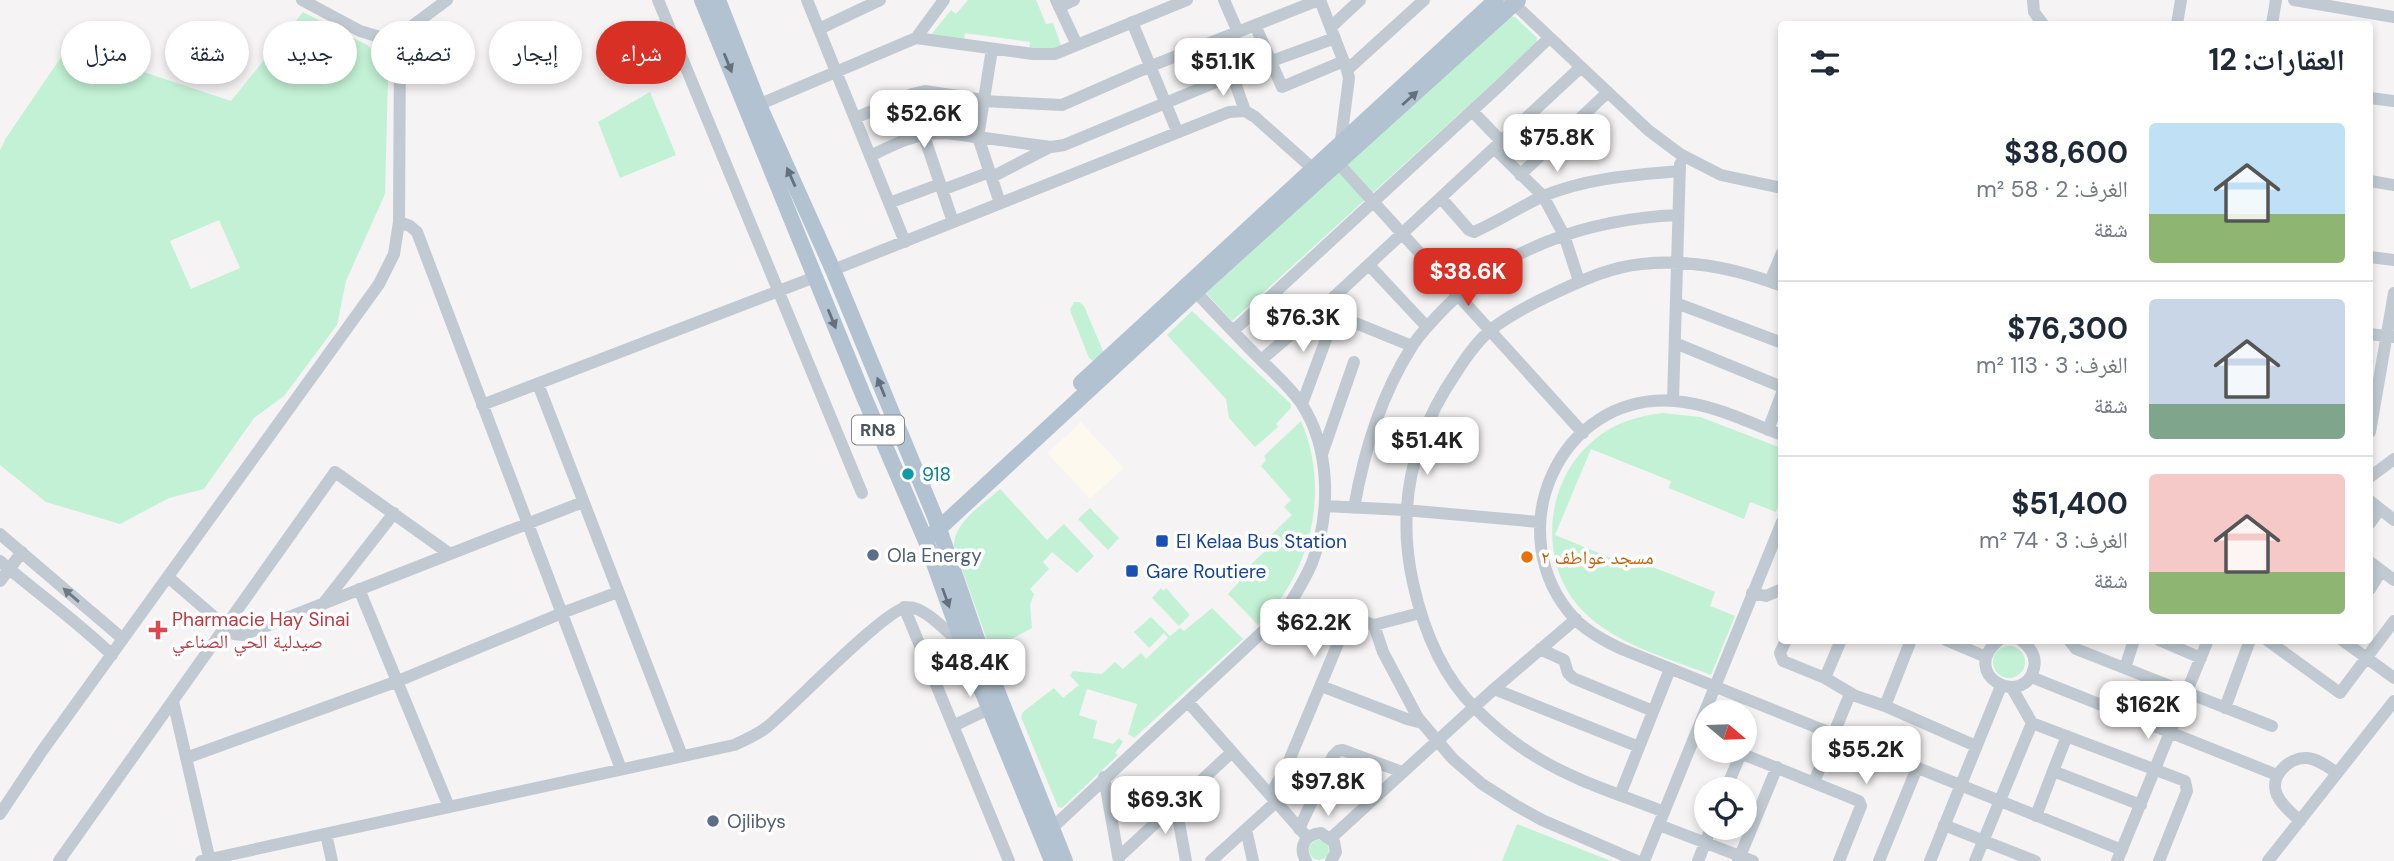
<!DOCTYPE html>
<html lang="ar">
<meta charset="utf-8">
<style>
body{margin:0;font-family:"DM Sans","Noto Naskh Arabic",sans-serif;background:#f6f6f7;color:#1f2937;direction:rtl;height:100vh;display:flex;flex-direction:column;font-size:26px;white-space:nowrap}
*{box-sizing:border-box;margin:0}
p{font-size:23px;color:#747a83}
.icon{flex:none;width:38px;height:38px;fill:none;stroke:currentColor;stroke-width:2;stroke-linecap:round;stroke-linejoin:round}
.map{position:relative;flex:1;overflow:hidden;direction:ltr}
.drawer{position:absolute;left:1778px;top:21px;width:595px;height:623px;display:flex;flex-direction:column;background:#fff;border-radius:7px;box-shadow:0 4px 10px #0003;direction:rtl}
.drawer>*{flex:none}
.top-card{position:absolute;left:21px;top:21px;width:665px;height:63px;direction:rtl;display:flex;gap:14px}
.needle{width:46px;rotate:109deg}
.buttons{position:absolute;left:1694px;top:700px;display:grid;gap:14px}
.buttons a{display:grid;place-items:center;width:63px;height:63px;border-radius:50%;background:#fff;box-shadow:0 4px 10px #0003;font-size:35px}
.price{position:absolute;translate:-50% -60px;padding:0 16px;border-radius:14px;background:#fff;color:#222;font-size:23px;line-height:46px;filter:drop-shadow(0 2px 4px #0008)}
.price::after{content:'';position:absolute;left:50%;top:42px;width:21px;height:16px;margin-left:-10px;background:inherit;clip-path:polygon(0 0,100% 0,50% 100%)}
.price.selected{background:#d93025;color:#fff}
ul{padding:0;list-style:none}
li{display:flex;align-items:center;gap:21px;height:175px;padding:0 28px}
li+li{border-top:2px solid #e0e1e3}
li span{display:grid;place-items:center;flex:none;width:196px;height:140px;border-radius:7px;color:#555}
li>.icon{margin-inline-start:auto}
span .icon{width:84px;height:84px;fill:#fffc;stroke-width:1}
li b{font-size:30px}
h2{display:flex;justify-content:space-between;align-items:center;height:84px;padding:0 28px;font-size:30px}
.pill{padding:0 24px;border-radius:32px;background:#fff;box-shadow:0 4px 10px #0003;font-size:24px;line-height:63px}
.pill.selected{background:#d93025;color:#fff}
.map>svg:first-child{display:block}
.commercial{fill:#fdf9ef}
.green{fill:#c3f1d5;fill-rule:evenodd}
.lines{fill:none;stroke-linecap:round;stroke-linejoin:round}
.minor{stroke:#c1cad2;stroke-width:12}
.major{stroke:#b3c2d1;stroke-width:16}
.oneway{fill:#64717d}
.oneway2{fill:#6e7983}
.culture-dot{fill:#0f9aa8;stroke:#fff;stroke-width:2.5}
.transit-dot{fill:#1a4fb4;stroke:#fff;stroke-width:2.5}
.service-dot{fill:#5c6f8a;stroke:#fff;stroke-width:2.5}
.food-dot{fill:#e8710a;stroke:#fff;stroke-width:2.5}
.health-dot{fill:#e0444e;stroke:#fff;stroke-width:2.5}
.labels{text-anchor:middle;stroke-width:7;stroke-linejoin:round;paint-order:stroke}
.shield{fill:#fff;stroke:#808990;stroke-width:2}
.shield-label{font-size:18px;font-weight:bold;fill:#4a5661}
.culture-label{font-size:19px;fill:#0d838f;stroke:#fff;text-anchor:start}
.transit-label{font-size:19px;fill:#164399;stroke:#fff;text-anchor:start}
.service-label{font-size:19px;fill:#4e5e75;stroke:#fff;text-anchor:start}
.food-label{font-size:19px;fill:#c56008;stroke:#fff;text-anchor:start}
.health-label{font-size:19px;fill:#be3a42;stroke:#fff;text-anchor:start}
</style>
<div class="map">
<svg width="2394" height="861" viewBox="0 0 2394 861">
<rect width="100%" height="100%" fill="#f5f3f3"/>
<path class="commercial" d="M 1081,422 L 1124,468 L 1090,499 L 1047,453 Z"/>
<path class="green" d="M 968,0 L 1036,0 L 1046,24 L 1053,23 L 1062,48 L 1029,49 L 1030,42 L 965,33 L 964,39 L 930,36 L 951,10 L 956,14 Z
M 303,12 L 367,45 L 382,58 L 388,77 L 385,194 L 346,281 L 337,325 L 284,396 L 254,418 L 204,489 L 169,498 L 120,524 L 46,502 L 0,465 L 0,150 L 6,138 L 68,47 L 231,101 ZM 219,220 L 240,268 L 191,289 L 170,241 Z
M 1509,16 L 1515,17 L 1537,38 L 1536,44 L 1232,321 L 1206,293 Z
M 650,92 L 676,155 L 620,178 L 598,122 Z
M 1074,302 L 1079,302 L 1084,306 L 1103,351 L 1104,356 L 1095,362 L 1089,358 L 1070,310 Z
M 1192,311 L 1291,404 L 1291,408 L 1276,424 L 1278,427 L 1255,447 L 1229,418 L 1226,399 L 1167,335 Z
M 1663,413 L 1700,417 L 1781,448 L 1781,498 L 1776,512 L 1750,502 L 1744,519 L 1669,488 L 1671,481 L 1591,449 L 1555,535 L 1636,568 L 1640,562 L 1715,592 L 1710,606 L 1735,616 L 1711,675 C 1669,658 1616,645 1583,611 C 1537,564 1544,481 1594,440 C 1614,423 1637,416 1663,413 Z
M 1301,421 C 1331,489 1311,575 1258,625 L 1228,594 L 1252,568 L 1250,565 L 1274,543 L 1269,537 L 1292,515 L 1284,507 L 1291,500 L 1261,466 L 1266,460 L 1264,456 Z
M 1000,489 L 1047,540 L 1064,524 L 1094,556 L 1077,573 L 1052,552 L 1043,562 L 1049,569 L 1030,589 L 1034,594 L 1030,605 L 1032,628 L 993,649 L 990,648 L 954,547 C 953,522 983,505 1000,489 Z
M 1090,508 L 1119,538 L 1108,550 L 1078,519 Z
M 1161,588 L 1163,591 L 1166,588 L 1190,615 L 1179,626 L 1152,598 Z
M 1212,608 L 1243,639 L 1134,738 L 1128,734 L 1137,704 L 1087,689 L 1079,715 L 1097,721 L 1093,738 L 1113,744 L 1119,738 L 1123,742 L 1115,753 L 1118,755 L 1062,808 L 1058,807 L 1021,717 L 1023,712 L 1054,688 L 1063,698 L 1079,685 L 1070,676 L 1073,671 L 1102,674 L 1115,662 L 1123,669 L 1141,653 L 1146,659 L 1168,638 L 1164,633 L 1149,648 L 1134,632 L 1151,617 L 1170,636 L 1180,628 L 1184,631 Z
M1993 662a16 16 0 1 1 32 0a16 16 0 1 1-32 0Z
M 1517,824 L 1611,861 L 1502,861 Z
M1309 850a10 10 0 1 1 20 0a10 10 0 1 1-20 0Z"/>
<g class="lines">
<path class="minor" d="M 302,0 L 360,31 L 400,43
M 658,0 L 862,493
M 807,0 L 905,242
M 1056,0 L 1077,45
M 1224,0 L 1238,32
M 1320,0 L 1347,70 L 1349,78 L 1340,148
M 1510,0 L 1648,130 L 1680,154 L 1721,175 L 1782,188
M 2033,0 L 2034,12 L 2043,24
M 2294,0 L 2394,17
M 1059,7 L 1074,0
M 1132,22 L 1177,131
M 2177,24 L 2181,0
M 2272,24 L 2276,0
M 1255,25 L 1282,87 L 1344,61
M 1331,27 L 1360,0
M 819,29 L 880,0
M 916,38 L 1033,54 L 1055,54 L 1187,0
M 1220,40 L 1245,111
M 992,49 L 978,137 L 1000,203
M 1347,70 L 1424,0
M 2370,98 L 2394,101
M 983,101 L 1062,105 L 1151,66 L 1319,0
M 753,107 L 916,38 L 944,0
M 1472,111 L 1502,142
M 855,118 L 912,94 L 925,91 L 983,100
M 923,133 L 953,222
M 978,137 L 1051,147 L 1064,145 L 1233,75 L 1335,38
M 1495,149 L 1543,196 L 1564,235 L 1579,281
M 870,156 C 914,135 929,127 978,138
M 1339,164 L 1583,433
M 1520,175 L 1608,92
M 992,177 L 1050,147
M 2370,181 L 2394,185
M 942,190 L 990,172
M 1441,198 L 1469,230 L 1474,232 C 1497,222 1518,208 1541,197 C 1585,178 1633,175 1680,171
M 889,203 L 940,184
M 399,222 L 410,226 L 417,232 L 621,769
M 2370,257 L 2394,260
M 1369,265 L 1427,327
M 833,270 L 1229,112 L 1245,111 L 1255,117 L 1320,175
M 1770,281 L 1782,253
M 1676,303 L 1782,343
M 1321,309 L 1412,346
M 1233,331 L 1500,85 L 1549,38
M 2370,334 L 2393,337
M 1675,343 L 1782,387
M 1261,360 L 1321,309 L 1581,67
M 538,384 L 682,756
M 1673,401 L 1680,164
M 1302,404 L 1335,315
M 482,405 L 815,277
M 1768,430 L 1782,393
M 2370,432 L 2394,293
M 1782,435 C 1748,422 1712,404 1675,401 C 1558,392 1497,535 1575,619 C 1589,633 1606,642 1624,650 L 2122,850
M 1322,454 L 1354,362
M 2370,477 L 2394,459
M 2370,501 L 2394,520
M 1325,506 L 1405,510 L 1539,522
M 1354,508 C 1364,451 1380,397 1411,348 C 1418,336 1429,325 1438,315 C 1501,248 1588,219 1678,215
M 2370,523 L 2380,509
M 0,534 L 123,639
M 0,561 C 37,593 77,621 112,655
M 2370,562 L 2394,580
M 168,577 L 234,634 L 243,635 L 583,502
M 0,581 L 22,552
M 359,589 L 449,807
M 2370,589 L 2381,571
M 1752,593 L 1766,596 L 1782,589
M 323,604 L 394,513
M 904,607 L 1009,861
M 1374,625 L 1383,652 L 1418,718 L 1453,759 L 1482,784 L 1515,805 L 1542,820 L 1637,861
M 1786,640 L 1780,653 L 1783,661 L 1825,678
M 1841,640 L 1825,678 L 1852,694
M 1946,640 L 1986,657
M 1999,640 C 1957,674 2024,710 2034,668 C 2037,656 2030,647 2021,640
M 2069,640 L 2076,649 L 2272,726
M 2159,640 L 2201,658
M 2267,640 L 2340,693 L 2394,621
M 2342,640 L 2394,678
M 1540,649 L 1564,660 L 1568,673 L 1573,678 L 1653,711
M 2125,668 L 2134,640
M 2031,677 L 2277,775
M 1321,686 L 1407,719 L 1422,723
M 1494,689 L 1639,747
M 173,701 L 210,861
M 1188,702 L 1307,837
M 1885,706 L 1911,640
M 2225,708 L 2250,640
M 2032,723 L 2185,781 L 2187,791 L 2159,861
M 953,726 L 995,706
M 186,758 L 398,681 L 562,613 L 618,592
M 2053,771 L 2067,736
M 1104,777 L 1119,861
M 1814,782 L 1850,694 L 1885,706 L 1976,746
M 1726,789 L 1739,758 L 1745,755 L 1859,801 L 1861,806 L 1839,861
M 1270,795 L 1286,768 L 1349,617 L 1374,625 L 1420,613
M 1620,795 L 1670,669
M 1176,806 L 1186,861
M 1664,812 C 1622,795 1577,782 1538,758 C 1516,745 1494,727 1476,709 C 1442,676 1423,628 1413,583 C 1396,506 1412,437 1456,373 C 1466,357 1479,339 1493,328 C 1513,313 1535,302 1557,292 C 1585,279 1611,267 1642,264 C 1688,259 1738,269 1782,286
M 0,814 L 42,751 L 379,284 L 394,254 L 399,222 L 400,43 L 412,26 L 447,0
M 2036,816 L 2053,771 L 2141,805
M 2300,821 C 2292,813 2282,806 2277,795 C 2269,777 2288,757 2307,758 C 2318,759 2328,767 2337,773
M 1659,825 L 1753,861
M 1944,825 L 2035,861
M 1052,828 L 1286,610 C 1295,595 1305,580 1312,563 C 1331,514 1331,448 1301,403 C 1290,387 1275,374 1261,360 C 1237,336 1214,311 1191,287
M 1246,829 L 1253,861
M 1299,829 L 1333,756 L 1338,751 L 1343,750 L 1402,772
M 326,834 L 332,861
M 1331,838 L 1494,689 L 1576,619
M 1119,857 L 1232,752
M 59,861 L 335,472 L 450,554
M 201,861 L 734,745 C 745,740 757,735 767,727 C 790,709 888,606 908,607 C 926,607 950,635 964,647
M 1211,861 L 1276,802
M 1306,861 C 1298,847 1305,834 1321,833 L 1334,842 L 1336,852 L 1331,861
M 1644,861 L 1782,522
M 1698,861 L 1711,828
M 1738,861 L 1777,767
M 1879,861 L 1917,768
M 1930,861 L 2001,686
M 1975,861 L 2032,723 L 2012,688
M 2117,861 L 2208,640
M 2268,861 L 2394,701"/>
<path class="major" d="M 702,0 L 864,397 L 926,541 L 964,647 L 1052,861
M 718,0 L 759,105 L 833,270 L 935,517 L 980,648 L 1065,861
M 1081,383 L 1496,0
M 933,534 L 1195,292 L 1518,0"/>
</g>
<defs><path id="oneway-solid" d="M-6-.8H1V-3.2L6.5 0L1 3.2V.8H-6Z" transform="scale(1.75)"/></defs>
<g class="oneway">
<use href="#oneway-solid" transform="translate(728 63) rotate(68)"/>
<use href="#oneway-solid" transform="translate(1410 98) rotate(-42)"/>
<use href="#oneway-solid" transform="translate(791 177) rotate(-114)"/>
<use href="#oneway-solid" transform="translate(832 319) rotate(68)"/>
<use href="#oneway-solid" transform="translate(881 387) rotate(-112)"/>
<use href="#oneway-solid" transform="translate(946 598) rotate(70)"/>
</g>
<use class="oneway2" href="#oneway-solid" transform="translate(71 595) rotate(-139)"/>
<circle class="culture-dot" cx="908" cy="474" r="7"/>
<g class="transit-dot">
<rect x="1155" y="534" width="14" height="14" rx="3.5"/>
<rect x="1125" y="564" width="14" height="14" rx="3.5"/>
</g>
<g class="service-dot">
<circle cx="873" cy="555" r="7"/>
<circle cx="713" cy="821" r="7"/>
</g>
<circle class="food-dot" cx="1527" cy="557" r="7"/>
<path class="health-dot" d="M154.5 619.5h7v7h7v7h-7v7h-7v-7h-7v-7h7z"/>
<g class="labels">
<rect class="shield" x="852" y="415.5" width="52" height="29" rx="5"/>
<g class="shield-label">
<text x="878" y="436">RN8</text>
</g>
<g class="culture-label">
<text x="922" y="481">918</text>
</g>
<g class="transit-label">
<text x="1176" y="548">El Kelaa Bus Station</text>
<text x="1146" y="578">Gare Routiere</text>
</g>
<g class="service-label">
<text x="887" y="562">Ola Energy</text>
<text x="727" y="828">Ojlibys</text>
</g>
<g class="food-label">
<text x="1541" y="564">مسجد عواطف ٢</text>
</g>
<g class="health-label">
<text x="172" y="626">Pharmacie Hay Sinai<tspan x="172" dy="22">صيدلية الحي الصناعي</tspan></text>
</g>
</g>
</svg>
<div class="buttons">
<a><svg class="needle" viewBox="-14 -14 28 28"><path d="M0-13l5 13h-10z" fill="#e53935"/><path d="M0 13l5-13h-10z" fill="#747a83"/></svg></a>
<a><svg class="icon" aria-label="locate" viewBox="0 0 24 24"><circle cx="12" cy="12" r="6"/><path d="M12 2v4M12 18v4M2 12h4M18 12h4"/></svg></a>
</div>
<b class="price" style="left:1223px;top:98px">$51.1K</b>
<b class="price" style="left:924px;top:150px">$52.6K</b>
<b class="price" style="left:1557px;top:174px">$75.8K</b>
<b class="price selected" style="left:1468px;top:308px">$38.6K</b>
<b class="price" style="left:1303px;top:354px">$76.3K</b>
<b class="price" style="left:1427px;top:477px">$51.4K</b>
<b class="price" style="left:1314px;top:659px">$62.2K</b>
<b class="price" style="left:970px;top:699px">$48.4K</b>
<b class="price" style="left:2148px;top:741px">$162K</b>
<b class="price" style="left:1866px;top:786px">$55.2K</b>
<b class="price" style="left:1328px;top:818px">$97.8K</b>
<b class="price" style="left:1165px;top:836px">$69.3K</b>
<div class="top-card">
<a class="pill selected">شراء</a>
<a class="pill">إيجار</a>
<a class="pill">تصفية</a>
<a class="pill">جديد</a>
<a class="pill">شقة</a>
<a class="pill">منزل</a>
</div>
<section class="drawer">
<h2>العقارات: 12<svg class="icon" aria-label="filters" viewBox="0 0 24 24"><path d="M4 7h16M4 17h16"/><circle cx="9" cy="7" r="2"/><circle cx="15" cy="17" r="2"/></svg></h2>
<ul>
<li><span style="background:linear-gradient(#bfe0f5 65%,#8fb573 0)"><svg class="icon" aria-label="home" viewBox="0 0 24 24"><path d="M3 11l9-7 9 7M6 9v11h12V9"/></svg></span><div><b>$38,600</b><p>الغرف: 2 · 58 m²</p><p>شقة</p></div></li>
<li><span style="background:linear-gradient(#c9d6e8 75%,#7fa58c 0)"><svg class="icon" aria-label="home" viewBox="0 0 24 24"><path d="M3 11l9-7 9 7M6 9v11h12V9"/></svg></span><div><b>$76,300</b><p>الغرف: 3 · 113 m²</p><p>شقة</p></div></li>
<li><span style="background:linear-gradient(#f6c9c9 70%,#8fb573 0)"><svg class="icon" aria-label="home" viewBox="0 0 24 24"><path d="M3 11l9-7 9 7M6 9v11h12V9"/></svg></span><div><b>$51,400</b><p>الغرف: 3 · 74 m²</p><p>شقة</p></div></li>
</ul>
</section>
</div>
